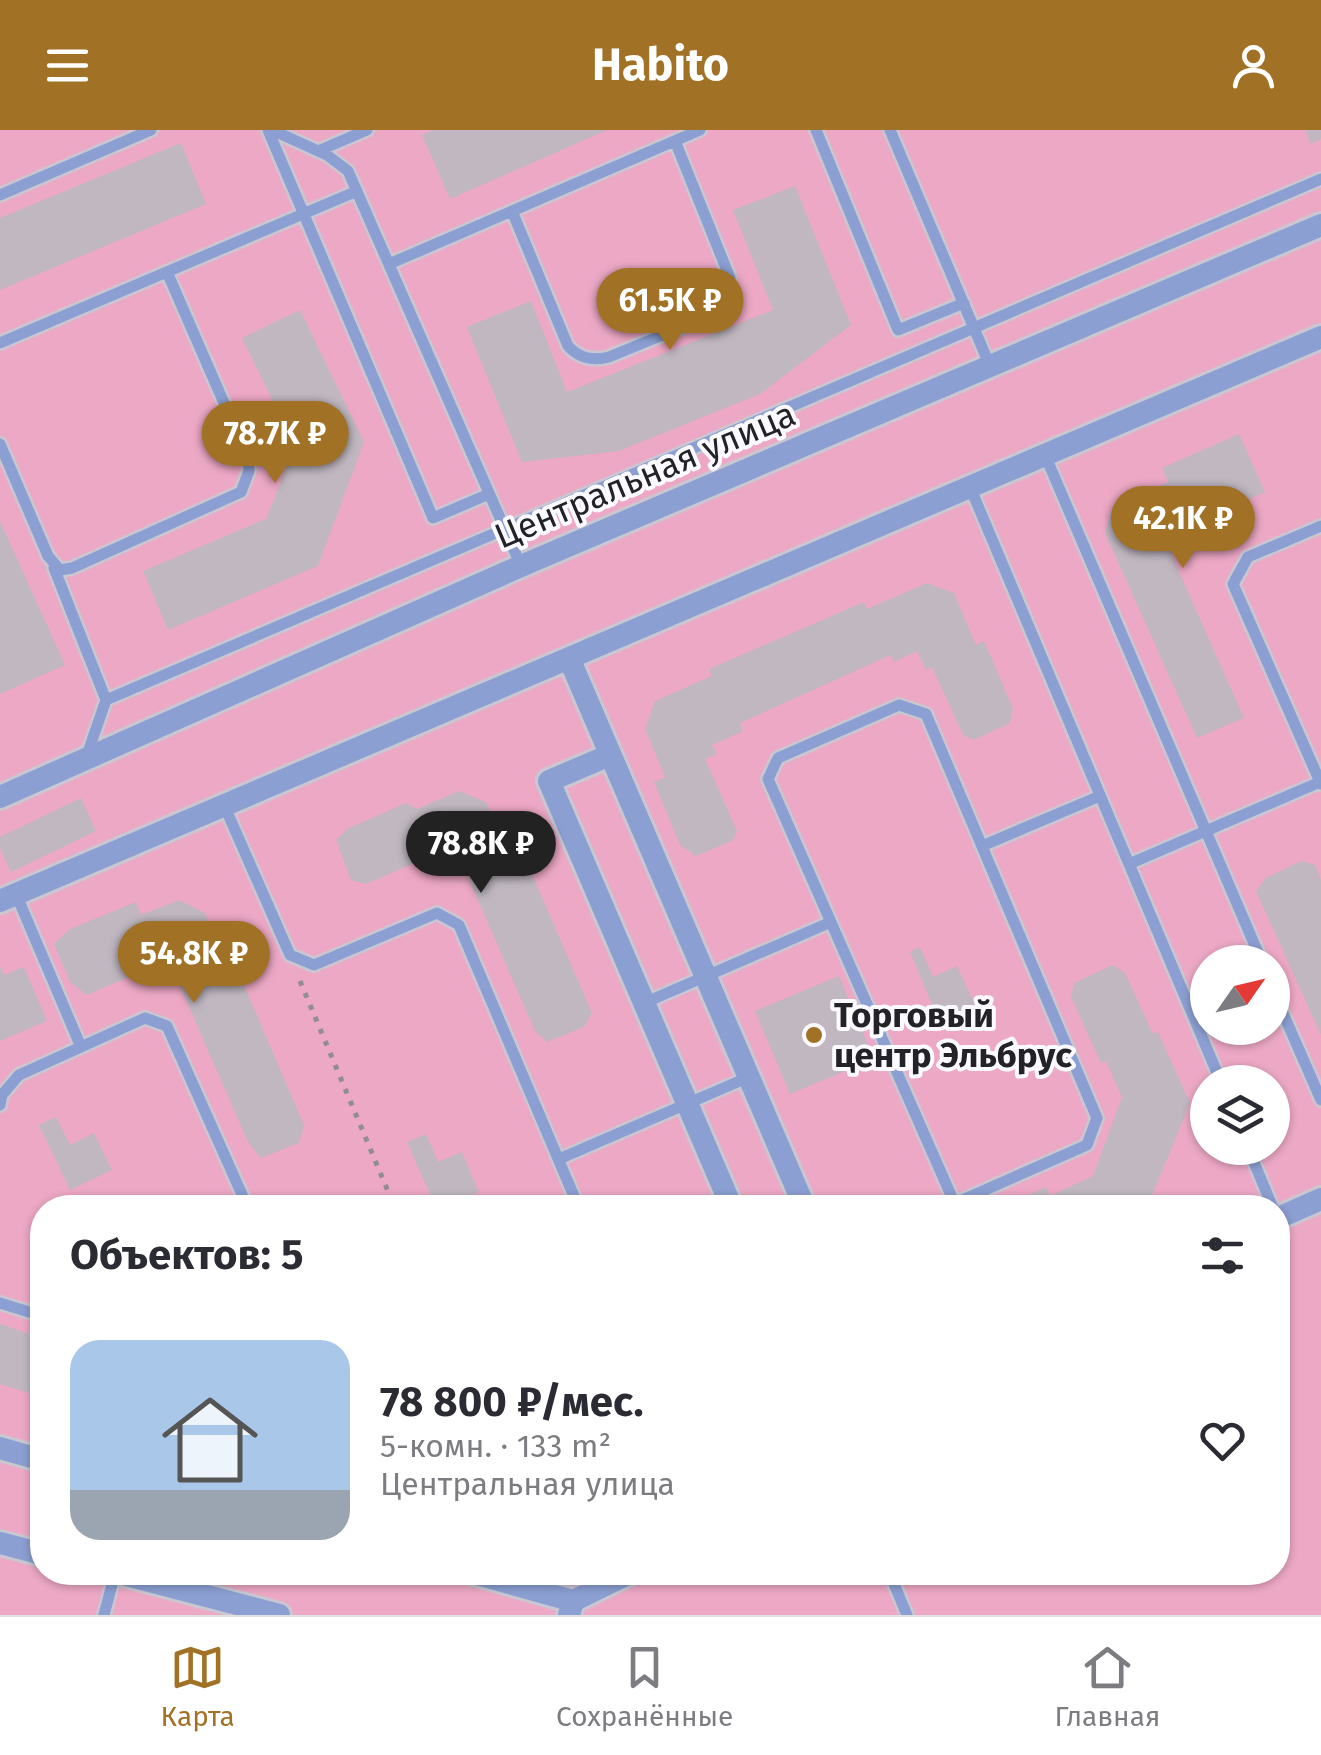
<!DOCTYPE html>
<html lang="ru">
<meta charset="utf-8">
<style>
body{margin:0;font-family:"Fira Sans",sans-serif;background:#f7f7f7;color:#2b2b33;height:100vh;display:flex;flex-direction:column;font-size:38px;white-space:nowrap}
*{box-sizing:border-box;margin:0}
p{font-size:32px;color:#7c7c81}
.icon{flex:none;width:55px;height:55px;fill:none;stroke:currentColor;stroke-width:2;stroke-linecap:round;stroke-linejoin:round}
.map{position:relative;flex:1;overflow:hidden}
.sheet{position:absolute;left:30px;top:1065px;width:1260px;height:390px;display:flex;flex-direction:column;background:#fff;border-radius:40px;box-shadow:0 2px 8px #0004}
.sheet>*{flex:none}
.needle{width:65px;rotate:56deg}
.controls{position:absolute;left:1190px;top:815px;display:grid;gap:20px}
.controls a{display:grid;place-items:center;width:100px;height:100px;border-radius:50%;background:#fff;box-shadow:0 2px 8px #0004;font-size:50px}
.price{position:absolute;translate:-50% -85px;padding:0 22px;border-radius:35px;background:#a17225;color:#fff;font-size:32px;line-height:65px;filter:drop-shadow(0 2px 5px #0008)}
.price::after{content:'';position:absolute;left:50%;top:60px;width:30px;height:22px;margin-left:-15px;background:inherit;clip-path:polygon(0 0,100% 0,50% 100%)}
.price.current{background:#222;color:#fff}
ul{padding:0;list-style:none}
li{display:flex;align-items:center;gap:30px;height:250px;padding:0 40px}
li span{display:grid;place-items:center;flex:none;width:280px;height:200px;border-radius:30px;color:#555}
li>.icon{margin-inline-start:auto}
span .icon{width:120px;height:120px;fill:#fffc;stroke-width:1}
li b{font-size:42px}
h2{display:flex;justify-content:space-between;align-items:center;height:120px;padding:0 40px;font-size:42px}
header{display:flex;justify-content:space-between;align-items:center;height:130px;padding:0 40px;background:#a17225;color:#fff;font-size:45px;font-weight:700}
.dock{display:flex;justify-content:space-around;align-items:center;height:140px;border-top:2px solid #e1e1e2;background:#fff;font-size:28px;color:#7c7c81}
.dock a{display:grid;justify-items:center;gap:5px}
.dock .current{color:#a17225}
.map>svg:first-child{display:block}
.green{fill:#eda8c5;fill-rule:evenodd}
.building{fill:#c0b7c0}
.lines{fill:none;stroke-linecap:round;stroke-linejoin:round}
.service-casing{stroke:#c9c7d2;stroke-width:16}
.minor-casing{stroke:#c9c7d2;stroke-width:28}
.path{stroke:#908d96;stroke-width:5;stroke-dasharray:5 8;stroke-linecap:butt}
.service{stroke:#8c9fd2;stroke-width:11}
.minor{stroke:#8c9fd2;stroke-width:22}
.poi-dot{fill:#a17225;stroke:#fbfaff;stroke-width:4}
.labels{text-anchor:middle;stroke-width:8;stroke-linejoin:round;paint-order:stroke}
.street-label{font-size:35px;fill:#232226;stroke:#fbfaff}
.poi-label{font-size:35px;font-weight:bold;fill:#232226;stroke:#fbfaff;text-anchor:start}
</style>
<header><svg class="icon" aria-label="menu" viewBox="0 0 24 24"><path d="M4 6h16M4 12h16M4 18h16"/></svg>Habito<svg class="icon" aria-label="person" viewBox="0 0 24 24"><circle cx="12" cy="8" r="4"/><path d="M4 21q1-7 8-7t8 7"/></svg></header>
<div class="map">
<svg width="1321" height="1485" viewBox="0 0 1321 1485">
<rect width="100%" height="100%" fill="#eeebf8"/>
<path class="green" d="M 0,0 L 1321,0 L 1321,1485 L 0,1485 ZM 1208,832 L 1272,832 L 1272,898 L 1208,898 ZM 1208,952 L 1272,952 L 1272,1018 L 1208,1018 ZM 42,1078 L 1278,1078 L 1278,1442 L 42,1442 Z"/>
<path class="building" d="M 434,0 L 607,0 L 450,69 L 422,5 Z
M 1305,0 L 1321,0 L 1321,9 L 1311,14 Z
M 181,13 L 206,74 L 0,160 L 0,88 Z
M 795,56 L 851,195 L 760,264 L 619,321 L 522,332 L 467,197 L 531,171 L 567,262 L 773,180 L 733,80 Z
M 300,180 L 364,312 L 318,436 L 168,500 L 143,441 L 266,389 L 295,316 L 242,208 Z
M 1239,304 L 1265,362 L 1164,408 L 1244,588 L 1197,608 L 1105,403 L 1112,377 L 1168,352 L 1162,338 Z
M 0,391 L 65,535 L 0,564 Z
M 927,453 L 954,463 L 976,515 L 984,511 L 1013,579 L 1010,593 L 974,610 L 963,605 L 932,537 L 926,540 L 917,521 L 894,532 L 891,525 L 740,593 L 743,601 L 712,615 L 717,624 L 705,629 L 737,701 L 733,710 L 696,726 L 680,715 L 654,652 L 665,647 L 645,599 L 655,571 L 712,546 L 709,539 L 864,472 L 867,479 Z
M 459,661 L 486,672 L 512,728 L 528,735 L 592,883 L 584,897 L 547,912 L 535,901 L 459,727 L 448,733 L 442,721 L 366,754 L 351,750 L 336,710 L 347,699 L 406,673 L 417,679 Z
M 81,668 L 96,701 L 11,742 L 0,718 L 0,707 Z
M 1301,731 L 1315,735 L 1321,750 L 1321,905 L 1256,761 L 1266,748 Z
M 179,770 L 205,783 L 230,840 L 236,837 L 304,995 L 299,1013 L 261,1028 L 248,1012 L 165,822 L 150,828 L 154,836 L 87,865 L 70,852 L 54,814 L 70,799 L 136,772 L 141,785 Z
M 920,817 L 933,847 L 957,836 L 975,875 L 939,891 L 910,822 Z
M 1113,835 L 1125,843 L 1153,904 L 1158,902 L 1190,973 L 1147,1078 L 1000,1078 L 1046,1057 L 1050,1066 L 1093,1046 L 1122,967 L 1106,931 L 1101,933 L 1071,867 L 1074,853 Z
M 0,836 L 4,845 L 24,837 L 47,891 L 0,911 Z
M 839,846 L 874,929 L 790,964 L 755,881 Z
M 56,987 L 70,1015 L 94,1003 L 112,1040 L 70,1060 L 39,995 Z
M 426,1004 L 438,1032 L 462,1022 L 479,1062 L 444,1078 L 436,1078 L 407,1012 Z
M 0,1194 L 42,1208 L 42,1267 L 0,1254 Z"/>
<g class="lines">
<g class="service-casing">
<path id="service" d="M 268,0 L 433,388 L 489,364
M 272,0 L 327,25 L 348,41 L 521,436
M 816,0 L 898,200 L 964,173
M 890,0 L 990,236
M 318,21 L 367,0
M 0,65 L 151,0
M 512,81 L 568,216 C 580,229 593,231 609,227 L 716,183 L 728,172 L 730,148 L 675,11
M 389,134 L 700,0
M 0,213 L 357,61
M 0,314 L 48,426 L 60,440 L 72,438 L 241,362 L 249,341 L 248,328 L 167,142
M 1045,325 L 1262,832
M 970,357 L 1221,952
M 1321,396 L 1248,427 L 1233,454 L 1321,654
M 54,438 L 106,570
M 87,625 L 106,570 L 1321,49
M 224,675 L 290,825 L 314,835 L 437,783 L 459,795 L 579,1078
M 982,716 L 1100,666
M 1129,734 L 1320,652
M 16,764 L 81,917
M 1272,858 L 1321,970
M 644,873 L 831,792
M 0,975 L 2,965 L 19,945 L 145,888 L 167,896 L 248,1078
M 1248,1018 L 1273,1078
M 559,1029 L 749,947
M 944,1078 L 1087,1015 L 1097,988 L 926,584 L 899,575 L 778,628 L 768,649 L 954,1072
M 0,1173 L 42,1186
M 889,1442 L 907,1485
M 104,1485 L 115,1443"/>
</g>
<g class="minor-casing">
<path id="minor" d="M 569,528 L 805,1078
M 610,625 L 549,651 L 732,1078
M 0,667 L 521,436 L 1321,95
M 0,771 L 1321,207
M 1278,1088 L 1321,1069
M 0,1318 L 42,1330
M 0,1413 L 42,1424
M 115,1442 L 279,1485
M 470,1442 L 573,1471
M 569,1485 L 573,1471 L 632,1442"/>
</g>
<path class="path" d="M 300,851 L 395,1078"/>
<use href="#service" class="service"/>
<use href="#minor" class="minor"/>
</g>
<circle class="poi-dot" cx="814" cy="905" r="10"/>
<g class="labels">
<g class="street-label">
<text transform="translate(645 345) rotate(-23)" y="12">Центральная улица</text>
</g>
<g class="poi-label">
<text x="834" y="897">Торговый<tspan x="834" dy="40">центр Эльбрус</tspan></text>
</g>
</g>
</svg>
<div class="controls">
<a><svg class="needle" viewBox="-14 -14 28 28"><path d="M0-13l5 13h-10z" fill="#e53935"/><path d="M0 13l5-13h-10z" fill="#7c7c81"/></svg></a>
<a><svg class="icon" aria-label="layers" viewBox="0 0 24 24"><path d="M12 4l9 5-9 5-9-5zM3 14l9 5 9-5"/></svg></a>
</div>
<b class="price" style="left:670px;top:223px">61.5K ₽</b>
<b class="price" style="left:275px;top:356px">78.7K ₽</b>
<b class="price" style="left:1183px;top:441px">42.1K ₽</b>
<b class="price current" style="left:481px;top:766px">78.8K ₽</b>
<b class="price" style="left:194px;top:876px">54.8K ₽</b>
<section class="sheet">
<h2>Объектов: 5<svg class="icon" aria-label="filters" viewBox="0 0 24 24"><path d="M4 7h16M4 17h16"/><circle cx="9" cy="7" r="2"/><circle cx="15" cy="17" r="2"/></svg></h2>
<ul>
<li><span style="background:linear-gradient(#a9c7e8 75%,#9aa5b1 0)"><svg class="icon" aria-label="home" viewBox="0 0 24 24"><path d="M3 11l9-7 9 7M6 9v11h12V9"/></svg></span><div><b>78 800 ₽/мес.</b><p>5-комн. · 133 m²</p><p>Центральная улица</p></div><svg class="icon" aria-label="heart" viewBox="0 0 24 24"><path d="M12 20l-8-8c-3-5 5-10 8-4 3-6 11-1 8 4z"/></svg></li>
</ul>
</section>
</div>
<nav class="dock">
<a class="current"><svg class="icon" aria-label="map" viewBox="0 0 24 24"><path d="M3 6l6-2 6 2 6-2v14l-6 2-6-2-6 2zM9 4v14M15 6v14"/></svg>Карта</a>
<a><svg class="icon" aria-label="saved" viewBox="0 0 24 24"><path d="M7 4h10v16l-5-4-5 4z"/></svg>Сохранённые</a>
<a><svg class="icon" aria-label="home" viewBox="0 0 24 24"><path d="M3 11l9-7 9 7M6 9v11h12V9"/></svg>Главная</a>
</nav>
